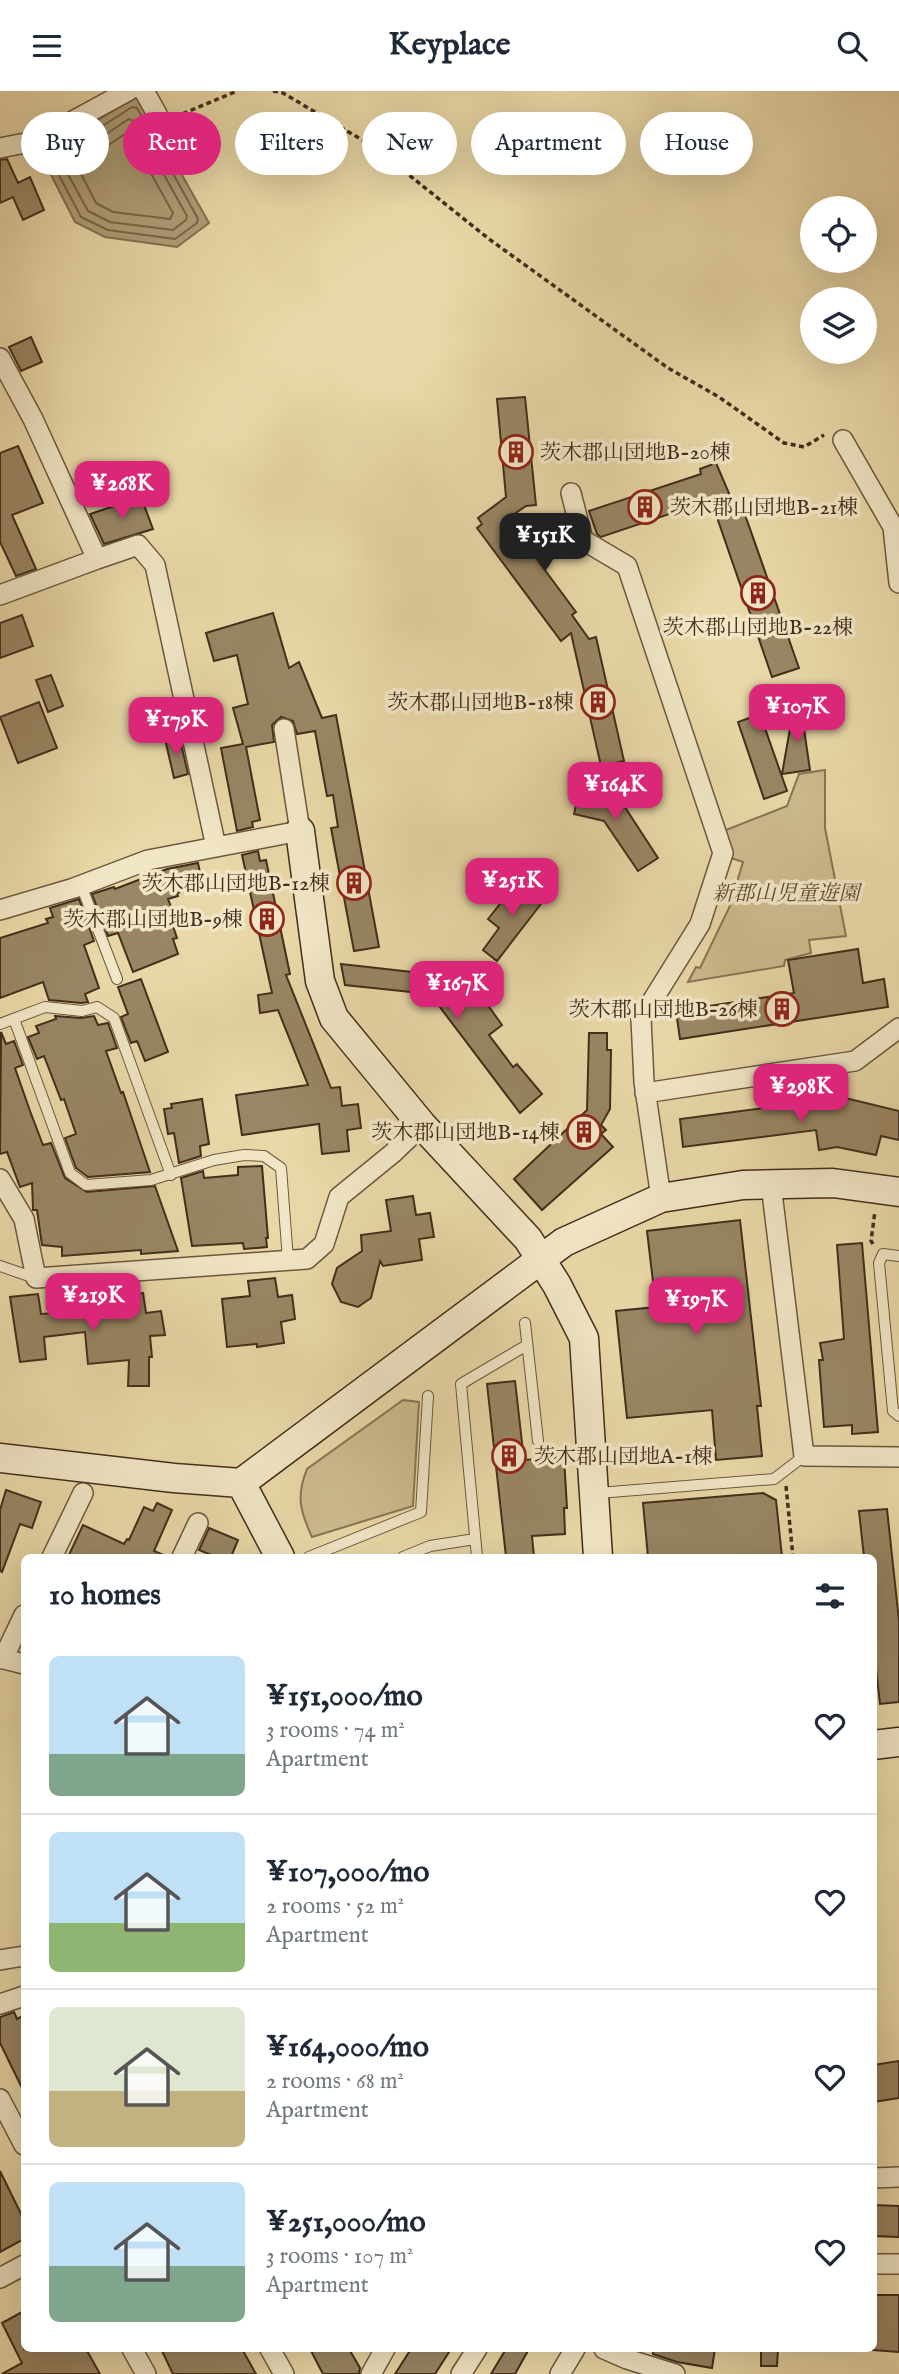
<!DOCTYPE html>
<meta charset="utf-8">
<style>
body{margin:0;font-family:"IM FELL English","Noto Serif JP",serif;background:#f6f6f7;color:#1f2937;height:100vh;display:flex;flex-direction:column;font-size:26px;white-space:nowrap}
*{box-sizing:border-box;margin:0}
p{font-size:23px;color:#747a83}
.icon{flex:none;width:38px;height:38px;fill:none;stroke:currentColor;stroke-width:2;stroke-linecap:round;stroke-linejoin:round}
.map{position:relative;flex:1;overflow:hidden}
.panel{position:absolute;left:21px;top:1463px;width:856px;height:798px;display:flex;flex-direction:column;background:#fff;border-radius:10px;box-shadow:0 7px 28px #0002}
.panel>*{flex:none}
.banner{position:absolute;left:21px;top:21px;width:858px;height:63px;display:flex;gap:14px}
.controls{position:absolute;left:800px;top:105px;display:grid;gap:14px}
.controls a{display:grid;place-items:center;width:77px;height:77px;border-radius:50%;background:#fff;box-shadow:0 7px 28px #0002;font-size:35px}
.price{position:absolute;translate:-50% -60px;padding:0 16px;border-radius:14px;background:#db2777;color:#fff;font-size:23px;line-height:46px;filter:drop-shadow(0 2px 4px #0008)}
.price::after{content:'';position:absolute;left:50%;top:42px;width:21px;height:16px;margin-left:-10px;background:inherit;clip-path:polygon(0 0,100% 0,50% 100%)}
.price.current{background:#222;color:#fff}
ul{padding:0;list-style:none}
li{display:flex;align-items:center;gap:21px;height:175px;padding:0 28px}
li+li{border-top:2px solid #e0e1e3}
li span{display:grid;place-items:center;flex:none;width:196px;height:140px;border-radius:10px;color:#555}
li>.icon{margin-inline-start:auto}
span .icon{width:84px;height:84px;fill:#fffc;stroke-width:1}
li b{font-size:30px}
h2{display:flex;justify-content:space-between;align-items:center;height:84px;padding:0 28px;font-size:30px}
.tag{padding:0 24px;border-radius:32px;background:#fff;box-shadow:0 7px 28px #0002;font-size:24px;line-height:63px}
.tag.current{background:#db2777;color:#fff}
header{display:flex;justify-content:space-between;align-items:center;height:91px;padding:0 28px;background:#fff;font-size:32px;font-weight:700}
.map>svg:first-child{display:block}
.green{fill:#cdbb8f;stroke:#887456;stroke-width:2}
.water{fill:#b09e78;stroke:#847153;stroke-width:2}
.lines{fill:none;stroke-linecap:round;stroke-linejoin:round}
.shore{stroke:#79664a;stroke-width:2}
.building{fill:#998664;stroke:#422e1c;stroke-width:2}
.lane-casing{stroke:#6c583f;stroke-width:12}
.street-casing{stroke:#6c583f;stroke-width:22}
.secondary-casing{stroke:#422e1c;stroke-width:31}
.path{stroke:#422e1c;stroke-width:3.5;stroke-dasharray:5 3.5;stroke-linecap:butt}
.lane{stroke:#f1e6c6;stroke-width:10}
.street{stroke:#f1e6c6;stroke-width:19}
.secondary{stroke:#f1e6c6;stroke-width:28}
.labels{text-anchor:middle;stroke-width:7;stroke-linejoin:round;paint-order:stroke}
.poi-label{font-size:21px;fill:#422e1c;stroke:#f1e6c6;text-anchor:end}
.park-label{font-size:21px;font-style:italic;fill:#5e4a33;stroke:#f1e6c6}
</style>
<header><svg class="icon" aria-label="menu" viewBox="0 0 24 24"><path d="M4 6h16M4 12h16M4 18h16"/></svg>Keyplace<svg class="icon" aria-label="search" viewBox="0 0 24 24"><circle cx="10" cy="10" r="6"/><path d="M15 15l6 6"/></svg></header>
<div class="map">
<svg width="899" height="2283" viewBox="0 0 899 2283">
<rect width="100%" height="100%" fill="#e9d8a7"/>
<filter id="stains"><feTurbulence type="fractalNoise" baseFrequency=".00286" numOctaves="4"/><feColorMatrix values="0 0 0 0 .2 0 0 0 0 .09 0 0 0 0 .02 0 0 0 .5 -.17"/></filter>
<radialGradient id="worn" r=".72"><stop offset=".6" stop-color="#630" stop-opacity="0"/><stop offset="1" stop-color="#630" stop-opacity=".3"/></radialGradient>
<path class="green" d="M 825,679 L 825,737 L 846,845 L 809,849 L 811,862 L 785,869 L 784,875 L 688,891 L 696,876 L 700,877 L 729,817 L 743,771 L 728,766 L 726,739 L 787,715 L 799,683 Z
M 403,1309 L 419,1311 L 413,1415 L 312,1446 C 300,1420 296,1405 307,1378 Z"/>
<path class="water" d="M 137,4 L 209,132 L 177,156 L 105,146 L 75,131 L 42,66 Z"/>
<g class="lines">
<path class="shore" d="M 132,16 L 137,17 L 198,128 L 197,132 L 175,148 L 108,139 L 81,126 L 52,71 L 53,67 Z
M 129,28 L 134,30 L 187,125 L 186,129 L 173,139 L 110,131 L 88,120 L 63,74 L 65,70 Z
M 125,43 L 130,45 L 173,122 L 170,128 L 113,121 L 96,112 L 77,75 Z"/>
</g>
<path class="building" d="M 7,68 L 18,92 L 30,86 L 44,119 L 23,129 L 13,106 L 0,112 L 0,69 Z
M 31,246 L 42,271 L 21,280 L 9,256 Z
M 525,306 L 536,414 L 526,415 L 507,428 L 576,521 L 572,524 L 589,548 L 596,546 L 624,670 L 601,675 L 571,542 L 561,550 L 477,437 L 482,433 L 478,427 L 506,406 L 497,308 Z
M 18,355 L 43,412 L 12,424 L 36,478 L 16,485 L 0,451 L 0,362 Z
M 716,372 L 737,421 L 743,418 L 799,577 L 772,586 L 711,409 L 601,446 L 597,443 L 589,420 L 701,383 L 700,378 Z
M 141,406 L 153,438 L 104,453 L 90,423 Z
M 273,522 L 289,577 L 299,571 L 322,627 L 336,624 L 379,856 L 354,860 L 331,737 L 338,736 L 333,704 L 327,705 L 315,640 L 297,643 L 293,630 L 281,626 L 272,634 L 274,651 L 246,656 L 260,729 L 252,731 L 253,736 L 237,740 L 221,657 L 243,653 L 233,617 L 248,613 L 237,564 L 214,570 L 206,542 Z
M 22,524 L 33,555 L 0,567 L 0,532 Z
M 51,584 L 63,615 L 48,621 L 36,589 Z
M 796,604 L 799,604 L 810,679 L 782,683 Z
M 39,611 L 57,657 L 18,672 L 0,626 Z
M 760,623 L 787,700 L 764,708 L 738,631 Z
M 179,644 L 188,683 L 174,687 L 165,648 Z
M 581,691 L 613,698 L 658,767 L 638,780 L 604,730 L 574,723 Z
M 258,760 L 260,770 L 266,769 L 290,883 L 286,884 L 331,997 L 340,996 L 342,1015 L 358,1013 L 361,1037 L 347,1039 L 349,1060 L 322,1063 L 319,1033 L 242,1044 L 236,1004 L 308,994 L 278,919 L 260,922 L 258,904 L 272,902 L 242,764 Z
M 198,772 L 203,796 L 177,802 L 178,805 L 168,808 L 177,831 L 172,832 L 177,847 L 173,848 L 178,863 L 133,881 L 118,842 L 108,845 L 92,803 L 114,796 L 115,798 L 167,778 Z
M 519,789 L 544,809 L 497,870 L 483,859 L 499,837 L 488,828 Z
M 79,808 L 94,850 L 84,854 L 99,897 L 85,903 L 88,911 L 81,912 L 49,909 L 43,891 L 0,907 L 0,847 L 48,832 L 46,828 L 53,826 L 50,817 Z
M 858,858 L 863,892 L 884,888 L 888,916 L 680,948 L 676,920 L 794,902 L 788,869 Z
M 341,873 L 430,883 L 445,891 L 450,887 L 455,894 L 467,885 L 502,934 L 489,944 L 513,976 L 517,973 L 542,1003 L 520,1022 L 430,903 L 345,894 Z
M 141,888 L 168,961 L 145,970 L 137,950 L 131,952 L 121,926 L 128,923 L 118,896 Z
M 55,925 L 81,927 L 94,925 L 98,934 L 108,932 L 117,957 L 106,960 L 121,1002 L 123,1001 L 150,1081 L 88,1086 L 76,1077 L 65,1047 L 76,1043 L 64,1008 L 61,1009 L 44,965 L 37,968 L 28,946 L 39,942 L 36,935 L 56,928 Z
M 1,941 L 6,953 L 14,950 L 23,974 L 15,977 L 30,1020 L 43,1054 L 51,1052 L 65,1087 L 87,1101 L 155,1095 L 178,1160 L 141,1163 L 141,1159 L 62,1165 L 62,1156 L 42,1154 L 37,1119 L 33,1119 L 32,1092 L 20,1096 L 7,1061 L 0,1063 Z
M 589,942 L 607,942 L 607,959 L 611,959 L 610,1018 L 601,1034 L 606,1039 L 601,1043 L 613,1056 L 542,1119 L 514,1088 L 587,1019 Z
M 837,1005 L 899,1020 L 899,1049 L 881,1045 L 876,1064 L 837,1056 L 819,1059 L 816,1039 L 683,1056 L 680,1028 L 810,1011 Z
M 202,1008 L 209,1053 L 200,1055 L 201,1065 L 179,1072 L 174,1042 L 168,1043 L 164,1018 L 172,1017 L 171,1013 Z
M 262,1075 L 268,1147 L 266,1147 L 267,1156 L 244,1158 L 243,1152 L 192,1155 L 181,1087 L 203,1080 L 204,1087 L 238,1084 L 238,1076 Z
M 413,1105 L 416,1124 L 430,1122 L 434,1146 L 419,1148 L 422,1169 L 383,1175 L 380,1170 L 371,1207 L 358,1216 L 341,1211 L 332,1193 L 337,1177 L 362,1160 L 361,1144 L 391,1140 L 386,1109 Z
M 740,1129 L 761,1315 L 757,1315 L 762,1365 L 716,1369 L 712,1319 L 627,1327 L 616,1220 L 656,1216 L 647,1140 Z
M 862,1152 L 878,1341 L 852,1343 L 852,1334 L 824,1336 L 819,1269 L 823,1269 L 820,1252 L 844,1248 L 837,1154 Z
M 275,1187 L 278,1206 L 292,1204 L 295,1228 L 281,1231 L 284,1252 L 257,1256 L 257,1253 L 227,1256 L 222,1208 L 250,1205 L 248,1190 Z
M 143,1202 L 146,1222 L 161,1220 L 165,1244 L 150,1245 L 152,1266 L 149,1266 L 149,1295 L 128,1295 L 129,1269 L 88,1273 L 85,1241 L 44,1246 L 46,1268 L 20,1271 L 10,1206 L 38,1203 L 41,1223 L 55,1222 L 55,1226 L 118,1219 L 116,1205 Z
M 515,1290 L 524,1369 L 564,1366 L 567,1417 L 564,1417 L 565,1443 L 532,1445 L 534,1466 L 506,1466 L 487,1293 Z
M 6,1399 L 41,1411 L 32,1437 L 20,1433 L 2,1481 L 0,1480 L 0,1419 Z
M 763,1402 L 776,1409 L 782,1466 L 648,1466 L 643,1412 Z
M 157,1412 L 172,1419 L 154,1460 L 168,1466 L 68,1466 L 83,1434 L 124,1453 L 127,1448 L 129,1449 L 144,1416 L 153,1420 Z
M 887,1418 L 899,1530 L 899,1611 L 880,1613 L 873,1551 L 873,1466 L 864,1466 L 859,1420 Z
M 209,1437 L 238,1449 L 231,1466 L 216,1466 L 199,1459 Z
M 14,1921 L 17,1928 L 24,1924 L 24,2001 L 0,1952 L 0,1926 Z
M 899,1970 L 899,2007 L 873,2011 L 873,1974 Z
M 0,2080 L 24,2129 L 24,2148 L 0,2161 Z
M 873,2114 L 899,2115 L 899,2146 L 873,2145 Z
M 873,2204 L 899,2204 L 899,2261 L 873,2259 Z
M 24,2220 L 24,2258 L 86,2258 L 100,2283 L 2,2283 L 22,2272 L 2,2232 Z
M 161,2258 L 242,2258 L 256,2283 L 173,2283 Z
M 310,2258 L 349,2258 L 360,2277 L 359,2283 L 323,2283 Z
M 411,2258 L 451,2258 L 435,2283 L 395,2283 Z
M 506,2258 L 529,2258 L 515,2283 L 491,2283 Z
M 653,2258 L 715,2258 L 712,2277 L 677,2271 L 653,2263 Z
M 761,2258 L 778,2258 L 777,2275 L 761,2275 Z"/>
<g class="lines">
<g class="lane-casing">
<path id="lane" d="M 81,794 L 117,888
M 14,928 L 70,1082 L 86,1094 L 151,1089 L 214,1069 L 244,1064 L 264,1065 L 281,1077 L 288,1169
M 0,933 L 45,916 L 82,920 L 97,916 L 114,927 L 171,1084
M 899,1165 L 883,1163 L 879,1172 L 893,1320 L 899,1325
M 0,1175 L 35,1187
M 525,1232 L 538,1350
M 598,1402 L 774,1388 L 804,1365
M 309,1466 L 421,1421 L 428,1305
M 403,1466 L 430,1455 L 475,1448
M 477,1466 L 461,1293 L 527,1254"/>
</g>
<g class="street-casing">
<path id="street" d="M 144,0 L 157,23
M 0,57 L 36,50 L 128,0
M 0,267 L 33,328 L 97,468 L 0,504
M 843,349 L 893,436 L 899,492
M 571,402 L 583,449 L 627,475 L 723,762 L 700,833 L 641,928 L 644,991 L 661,1107
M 97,468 L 138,454 L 155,474 L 216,756
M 0,819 L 74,797 L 148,769 L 300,740 L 284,638
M 645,1002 L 855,970 L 899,937
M 0,1088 L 24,1128 L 36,1187 L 307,1168 L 324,1153 L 339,1106 L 393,1062 L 422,1034
M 771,1093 L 804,1365 L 899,1366
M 52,1466 L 83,1402
M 182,1466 L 198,1432
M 0,1567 L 24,1573
M 3,1568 L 24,1524
M 0,1869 L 24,1865
M 0,1913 L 24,1905
M 0,2008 L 24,2054
M 873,2087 L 899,2086
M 873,2173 L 899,2173
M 0,2187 L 24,2174
M 132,2258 L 146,2283
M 270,2258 L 284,2283
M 604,2258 L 627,2268 L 675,2283
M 371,2283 L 385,2258
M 461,2283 L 477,2258
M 560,2283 L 575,2258"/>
</g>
<g class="secondary-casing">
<path id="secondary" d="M 300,740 L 320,890 L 334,927 L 422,1034 L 528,1148 L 557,1194 L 584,1247 L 598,1466
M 0,1367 L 174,1387 L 241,1392 L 564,1151 L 661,1107 L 743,1094 L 833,1092 L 899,1101
M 241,1392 L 280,1466
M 873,1654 L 899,1651"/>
</g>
<path class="path" d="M 273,0 L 283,2 L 374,56 L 489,148 L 668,277 L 719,306 L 784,352 L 804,356 L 824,344
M 175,26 L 237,0
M 873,1153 L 871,1150 L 875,1120
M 786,1395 L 793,1466"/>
<use href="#lane" class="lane"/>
<use href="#street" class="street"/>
<use href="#secondary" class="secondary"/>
</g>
<defs>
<g id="building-ring" transform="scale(1.75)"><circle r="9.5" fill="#f1e6c6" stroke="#8f2418" stroke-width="1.5"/><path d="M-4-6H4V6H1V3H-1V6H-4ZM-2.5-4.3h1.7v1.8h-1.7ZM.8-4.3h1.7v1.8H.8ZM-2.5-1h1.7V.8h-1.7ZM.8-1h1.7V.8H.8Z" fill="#8f2418"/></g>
</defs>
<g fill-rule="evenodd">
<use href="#building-ring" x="516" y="361"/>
<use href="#building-ring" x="645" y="416"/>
<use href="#building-ring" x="758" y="502"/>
<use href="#building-ring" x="598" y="611"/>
<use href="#building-ring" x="354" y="792"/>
<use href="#building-ring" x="267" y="828"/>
<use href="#building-ring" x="782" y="918"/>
<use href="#building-ring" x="584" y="1041"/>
<use href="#building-ring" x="509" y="1365"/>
</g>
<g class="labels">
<g class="poi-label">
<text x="540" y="368" text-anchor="start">茨木郡山団地B-20棟</text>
<text x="670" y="423" text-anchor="start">茨木郡山団地B-21棟</text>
<text x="758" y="543" text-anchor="middle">茨木郡山団地B-22棟</text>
<text x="574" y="618">茨木郡山団地B-18棟</text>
<text x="330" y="799">茨木郡山団地B-12棟</text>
<text x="243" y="835">茨木郡山団地B-9棟</text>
<text x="758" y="925">茨木郡山団地B-26棟</text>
<text x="560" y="1048">茨木郡山団地B-14棟</text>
<text x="534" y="1372" text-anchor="start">茨木郡山団地A-1棟</text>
</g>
<g class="park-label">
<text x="786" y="809">新郡山児童遊園</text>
</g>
</g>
<rect width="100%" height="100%" filter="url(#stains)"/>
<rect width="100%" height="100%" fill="url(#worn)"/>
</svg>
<div class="controls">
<a><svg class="icon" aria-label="locate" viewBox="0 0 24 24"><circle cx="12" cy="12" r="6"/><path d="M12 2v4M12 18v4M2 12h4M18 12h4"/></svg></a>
<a><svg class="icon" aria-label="layers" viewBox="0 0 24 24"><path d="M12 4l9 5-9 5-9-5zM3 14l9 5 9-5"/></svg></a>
</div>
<b class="price" style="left:122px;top:430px">¥268K</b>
<b class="price current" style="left:545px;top:482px">¥151K</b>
<b class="price" style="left:797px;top:653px">¥107K</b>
<b class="price" style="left:176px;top:666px">¥179K</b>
<b class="price" style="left:615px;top:731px">¥164K</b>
<b class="price" style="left:512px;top:827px">¥251K</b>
<b class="price" style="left:457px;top:930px">¥167K</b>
<b class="price" style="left:801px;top:1033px">¥298K</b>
<b class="price" style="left:93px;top:1242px">¥219K</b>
<b class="price" style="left:696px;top:1246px">¥197K</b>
<div class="banner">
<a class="tag">Buy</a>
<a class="tag current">Rent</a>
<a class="tag">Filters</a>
<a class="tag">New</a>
<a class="tag">Apartment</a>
<a class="tag">House</a>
</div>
<section class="panel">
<h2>10 homes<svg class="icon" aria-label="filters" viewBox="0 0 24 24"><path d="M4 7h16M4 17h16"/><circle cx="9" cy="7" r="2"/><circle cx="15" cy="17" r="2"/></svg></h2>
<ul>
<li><span style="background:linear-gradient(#bfe0f5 70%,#7fa58c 0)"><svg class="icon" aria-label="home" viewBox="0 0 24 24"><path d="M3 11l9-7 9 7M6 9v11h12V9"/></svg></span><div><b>¥151,000/mo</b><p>3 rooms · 74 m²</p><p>Apartment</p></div><svg class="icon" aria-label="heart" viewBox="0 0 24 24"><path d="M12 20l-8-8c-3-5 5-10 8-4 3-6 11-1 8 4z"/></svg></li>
<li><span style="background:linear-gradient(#bfe0f5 65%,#8fb573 0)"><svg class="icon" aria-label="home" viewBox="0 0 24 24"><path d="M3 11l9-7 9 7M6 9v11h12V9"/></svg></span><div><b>¥107,000/mo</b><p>2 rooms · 52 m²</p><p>Apartment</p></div><svg class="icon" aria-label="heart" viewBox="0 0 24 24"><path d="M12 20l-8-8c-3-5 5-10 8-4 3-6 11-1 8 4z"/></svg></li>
<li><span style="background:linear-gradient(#dfe7d0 60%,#c2b280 0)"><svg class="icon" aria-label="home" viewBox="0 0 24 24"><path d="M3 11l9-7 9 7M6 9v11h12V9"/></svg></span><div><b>¥164,000/mo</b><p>2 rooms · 68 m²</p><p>Apartment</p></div><svg class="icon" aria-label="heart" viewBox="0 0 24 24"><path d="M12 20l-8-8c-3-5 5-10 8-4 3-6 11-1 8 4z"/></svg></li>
<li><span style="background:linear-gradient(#bfe0f5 60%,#7fa58c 0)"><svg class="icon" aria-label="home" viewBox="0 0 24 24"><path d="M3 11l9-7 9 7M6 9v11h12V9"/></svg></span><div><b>¥251,000/mo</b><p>3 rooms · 107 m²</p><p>Apartment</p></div><svg class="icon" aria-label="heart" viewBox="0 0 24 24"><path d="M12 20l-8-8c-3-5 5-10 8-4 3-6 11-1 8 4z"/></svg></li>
</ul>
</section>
</div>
